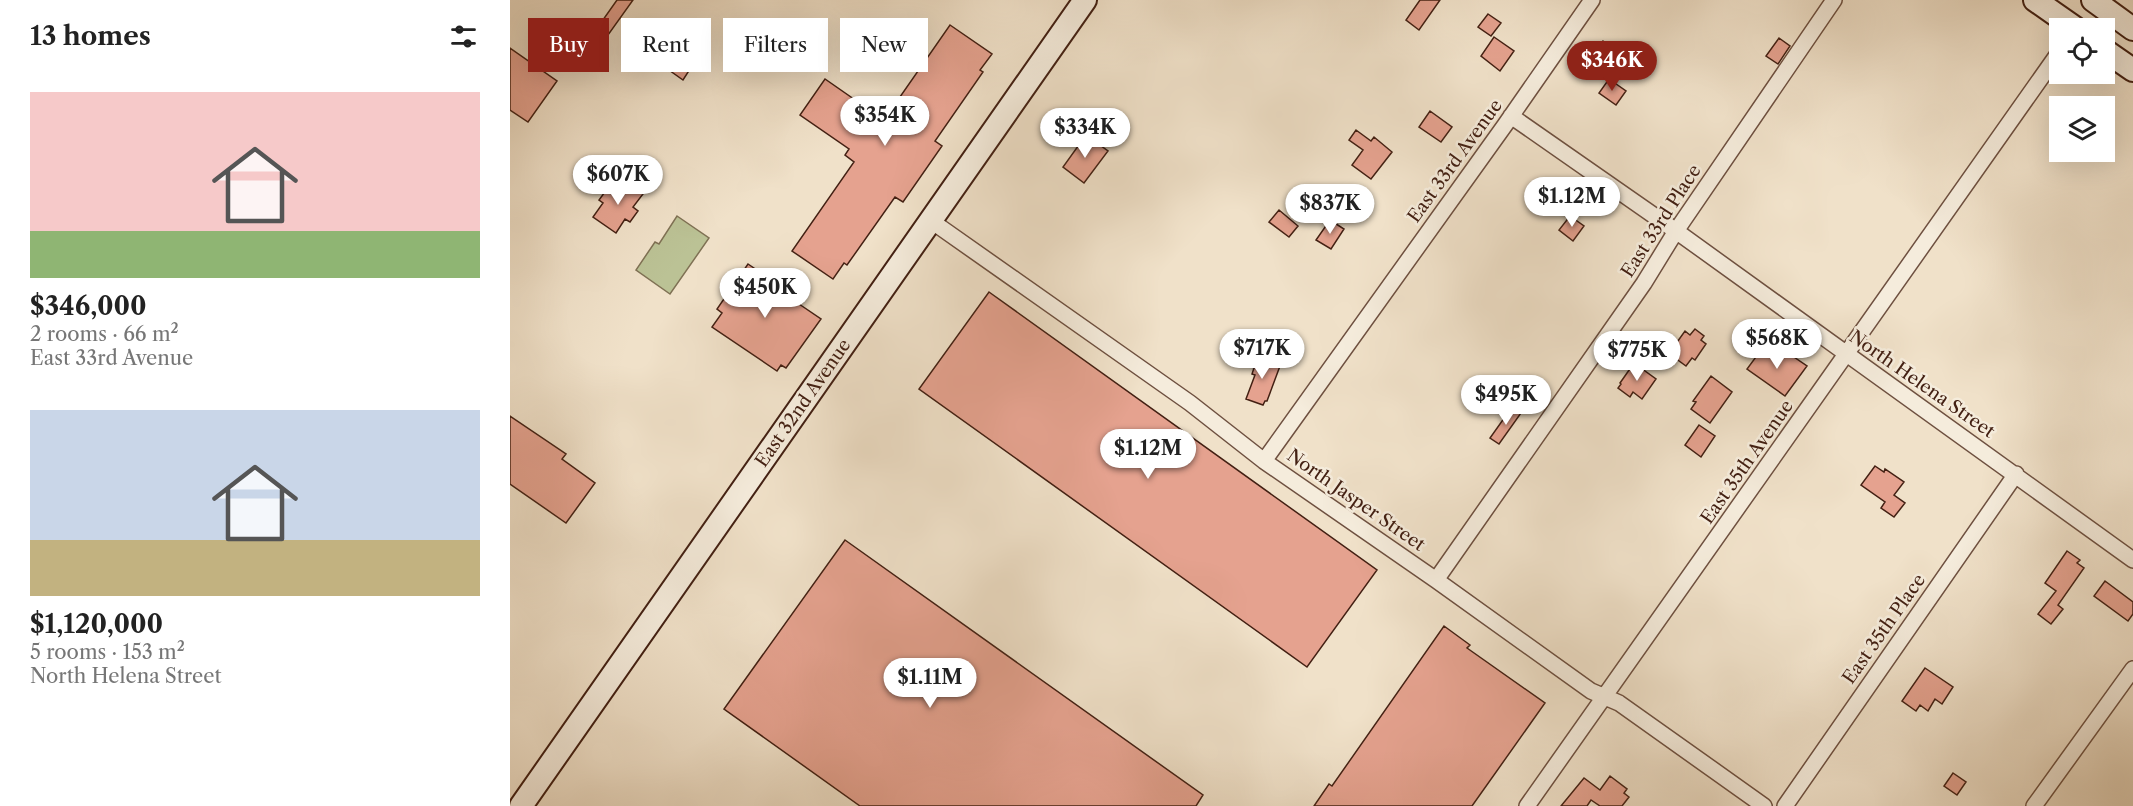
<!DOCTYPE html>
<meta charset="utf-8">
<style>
body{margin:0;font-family:"Libre Caslon Text",serif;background:#f6f6f6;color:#222;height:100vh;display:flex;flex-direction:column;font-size:22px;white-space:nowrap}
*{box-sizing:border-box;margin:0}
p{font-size:20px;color:#767676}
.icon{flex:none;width:33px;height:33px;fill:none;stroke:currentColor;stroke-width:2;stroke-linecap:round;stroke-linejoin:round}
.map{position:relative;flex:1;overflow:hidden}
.panel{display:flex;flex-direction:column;background:#fff;width:510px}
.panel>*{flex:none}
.top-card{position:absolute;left:18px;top:18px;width:570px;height:54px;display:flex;gap:12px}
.fabs{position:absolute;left:1539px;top:18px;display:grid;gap:12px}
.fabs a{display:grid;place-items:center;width:66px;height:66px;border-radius:0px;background:#fff;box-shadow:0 6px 24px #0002;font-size:30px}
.price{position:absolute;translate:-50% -51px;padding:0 14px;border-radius:21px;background:#fff;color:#222;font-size:20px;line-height:39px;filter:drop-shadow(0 2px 3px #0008)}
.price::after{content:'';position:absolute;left:50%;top:36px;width:18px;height:14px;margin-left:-9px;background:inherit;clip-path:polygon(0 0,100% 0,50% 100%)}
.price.on{background:#8f2418;color:#fff}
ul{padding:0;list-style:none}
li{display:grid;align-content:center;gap:12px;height:318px;padding:0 30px}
li span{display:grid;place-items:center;height:186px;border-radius:0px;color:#555}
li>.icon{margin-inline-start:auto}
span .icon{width:108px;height:108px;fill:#fffc;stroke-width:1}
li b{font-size:26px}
h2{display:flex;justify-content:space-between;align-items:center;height:72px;padding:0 30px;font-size:26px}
.chip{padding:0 21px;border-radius:0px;background:#fff;box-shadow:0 6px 24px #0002;font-size:21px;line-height:54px}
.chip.on{background:#8f2418;color:#fff}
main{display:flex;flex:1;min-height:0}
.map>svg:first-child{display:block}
.green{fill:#bbc295;stroke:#7f7154;stroke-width:1.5}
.building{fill:#e5a28f;stroke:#432013;stroke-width:1.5}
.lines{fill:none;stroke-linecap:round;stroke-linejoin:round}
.street-casing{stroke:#6e5040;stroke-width:18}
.secondary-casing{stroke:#432013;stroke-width:26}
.street{stroke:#f5ecdc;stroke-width:15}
.secondary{stroke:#f5ecdc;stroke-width:22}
.labels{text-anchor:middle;stroke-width:5;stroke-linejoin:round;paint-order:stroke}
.street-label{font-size:18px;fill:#432013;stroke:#f5ecdc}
</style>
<main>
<section class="panel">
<h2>13 homes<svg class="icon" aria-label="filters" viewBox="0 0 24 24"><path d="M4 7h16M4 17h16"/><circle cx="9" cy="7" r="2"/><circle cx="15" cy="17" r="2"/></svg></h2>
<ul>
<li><span style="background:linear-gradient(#f6c9c9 75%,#8fb573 0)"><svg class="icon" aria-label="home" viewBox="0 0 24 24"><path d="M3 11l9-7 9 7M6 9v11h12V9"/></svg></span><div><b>$346,000</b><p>2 rooms · 66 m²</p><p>East 33rd Avenue</p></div></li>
<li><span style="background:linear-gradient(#c9d6e8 70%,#c2b280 0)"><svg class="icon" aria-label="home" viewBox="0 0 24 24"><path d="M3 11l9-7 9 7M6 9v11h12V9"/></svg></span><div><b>$1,120,000</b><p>5 rooms · 153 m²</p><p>North Helena Street</p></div></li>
</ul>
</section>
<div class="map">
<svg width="1623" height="806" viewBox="0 0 1623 806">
<rect width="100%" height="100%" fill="#f0e1c9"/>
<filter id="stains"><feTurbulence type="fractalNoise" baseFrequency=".00333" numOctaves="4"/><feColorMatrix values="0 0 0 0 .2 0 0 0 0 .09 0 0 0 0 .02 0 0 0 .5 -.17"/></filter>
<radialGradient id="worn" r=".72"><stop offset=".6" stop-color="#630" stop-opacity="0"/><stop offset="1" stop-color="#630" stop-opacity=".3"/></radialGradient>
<path class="green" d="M 167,216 L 199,238 L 160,294 L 126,270 L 145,242 L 149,244 Z"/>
<path class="building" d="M 107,0 L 123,0 L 88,49 L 78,41 Z
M 910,0 L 930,0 L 909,30 L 896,20 Z
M 978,14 L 991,23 L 981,36 L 968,27 Z
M 172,19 L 200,38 L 173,80 L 135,53 L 150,31 L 159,37 Z
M 440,25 L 482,54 L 470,70 L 473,72 L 425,141 L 432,146 L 393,202 L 385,197 L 337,265 L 334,263 L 323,279 L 282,251 L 344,162 L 335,155 L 339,149 L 290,115 L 315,79 L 374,120 Z
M 984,37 L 1004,51 L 990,71 L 971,56 Z
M 1269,38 L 1280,46 L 1268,64 L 1256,56 Z
M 1093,41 L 1107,51 L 1090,75 L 1076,65 Z
M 0,48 L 47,81 L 18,122 L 0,110 Z
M 1099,79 L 1116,91 L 1106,105 L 1089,93 Z
M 920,111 L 942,127 L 931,142 L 909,127 Z
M 846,130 L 861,141 L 864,137 L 882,152 L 861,179 L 842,165 L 853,150 L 839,140 Z
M 576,135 L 598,151 L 574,183 L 553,167 Z
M 110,178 L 133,194 L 123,207 L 128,211 L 120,222 L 115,219 L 106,233 L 83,217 L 93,203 L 89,200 L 97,189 L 101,192 Z
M 769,210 L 788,226 L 779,237 L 759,222 Z
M 1060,216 L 1074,226 L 1063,241 L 1049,230 Z
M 820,220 L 834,229 L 821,249 L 806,240 Z
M 238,264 L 292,301 L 289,304 L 311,319 L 276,368 L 271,365 L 267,371 L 202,327 L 212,313 L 207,309 Z
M 479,292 L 867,570 L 797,667 L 409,389 Z
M 1185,329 L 1194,336 L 1191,340 L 1196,344 L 1185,360 L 1182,358 L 1176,366 L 1161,355 L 1167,347 L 1165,345 L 1175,331 L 1180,335 Z
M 1254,346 L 1270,358 L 1275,351 L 1297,366 L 1275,396 L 1237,369 Z
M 744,356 L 770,366 L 757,401 L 755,401 L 753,405 L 736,399 L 745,375 L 742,374 L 744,368 L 740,366 Z
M 1124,363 L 1146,379 L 1132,399 L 1123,392 L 1120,397 L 1108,388 L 1111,384 L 1110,383 Z
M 1201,376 L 1222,392 L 1200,423 L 1181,409 L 1186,402 L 1183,401 Z
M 1002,407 L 1011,413 L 989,444 L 980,438 Z
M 0,416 L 56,454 L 52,459 L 85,483 L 56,523 L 0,484 Z
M 1189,425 L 1205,436 L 1191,457 L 1175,445 Z
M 1365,466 L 1374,472 L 1375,469 L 1394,482 L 1384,495 L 1395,503 L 1384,517 L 1371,508 L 1375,502 L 1351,485 Z
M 335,540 L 693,795 L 686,806 L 350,806 L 214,709 Z
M 1557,551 L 1570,560 L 1567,563 L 1574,568 L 1548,605 L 1553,609 L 1541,624 L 1528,614 L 1546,591 L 1535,583 Z
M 1595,581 L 1623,602 L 1623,614 L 1618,621 L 1584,596 Z
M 934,626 L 960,645 L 957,648 L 1035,703 L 962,806 L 804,806 L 819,784 L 822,786 Z
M 1415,668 L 1443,687 L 1432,704 L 1425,699 L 1418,711 L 1410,705 L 1406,711 L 1392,701 Z
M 1443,773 L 1456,782 L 1447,795 L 1434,786 Z
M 1100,776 L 1117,789 L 1114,793 L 1119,797 L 1112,806 L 1090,806 L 1081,800 L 1077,806 L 1051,806 L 1074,778 L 1090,790 Z"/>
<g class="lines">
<g class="street-casing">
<path id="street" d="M 1001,116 L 1166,231 L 1623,560
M 420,220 L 680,403 L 754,461 L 926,580 L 1081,691 L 1109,703 L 1254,806
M 754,461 L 995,125 L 1082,0
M 926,580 L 1134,283 L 1166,231 L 1324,0
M 1017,806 L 1550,51
M 1275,806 L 1506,474
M 1524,806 L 1623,669"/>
</g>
<g class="secondary-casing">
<path id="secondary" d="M 1525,0 L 1565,28
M 1583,0 L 1623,29
M 1594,50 L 1623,70
M 11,806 L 575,0"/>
</g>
<use href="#street" class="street"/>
<use href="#secondary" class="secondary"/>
</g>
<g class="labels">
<g class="street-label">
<text transform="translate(945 161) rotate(-54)" y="6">East 33rd Avenue</text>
<text transform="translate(1151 221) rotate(-57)" y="6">East 33rd Place</text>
<text transform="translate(1412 384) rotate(35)" y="6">North Helena Street</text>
<text transform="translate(293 403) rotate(-55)" y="6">East 32nd Avenue</text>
<text transform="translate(1237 462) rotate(-55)" y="6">East 35th Avenue</text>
<text transform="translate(846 500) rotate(35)" y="6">North Jasper Street</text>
<text transform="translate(1374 629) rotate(-55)" y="6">East 35th Place</text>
</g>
</g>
<rect width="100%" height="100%" filter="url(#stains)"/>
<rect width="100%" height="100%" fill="url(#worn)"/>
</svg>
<div class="fabs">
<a><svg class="icon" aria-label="locate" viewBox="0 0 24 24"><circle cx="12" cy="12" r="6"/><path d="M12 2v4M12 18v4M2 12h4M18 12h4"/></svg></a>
<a><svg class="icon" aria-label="layers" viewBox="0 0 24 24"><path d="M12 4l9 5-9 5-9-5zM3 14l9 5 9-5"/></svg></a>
</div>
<b class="price on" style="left:1102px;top:92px">$346K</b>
<b class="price" style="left:375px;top:147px">$354K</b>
<b class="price" style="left:575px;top:159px">$334K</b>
<b class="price" style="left:108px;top:206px">$607K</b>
<b class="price" style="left:1062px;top:228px">$1.12M</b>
<b class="price" style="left:820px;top:235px">$837K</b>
<b class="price" style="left:255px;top:319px">$450K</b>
<b class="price" style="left:1267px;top:370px">$568K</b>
<b class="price" style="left:752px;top:380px">$717K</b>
<b class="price" style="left:1127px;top:382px">$775K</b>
<b class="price" style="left:996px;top:426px">$495K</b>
<b class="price" style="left:638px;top:480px">$1.12M</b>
<b class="price" style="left:420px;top:709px">$1.11M</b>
<div class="top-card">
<a class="chip on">Buy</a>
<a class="chip">Rent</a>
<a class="chip">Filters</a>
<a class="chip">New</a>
</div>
</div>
</main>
